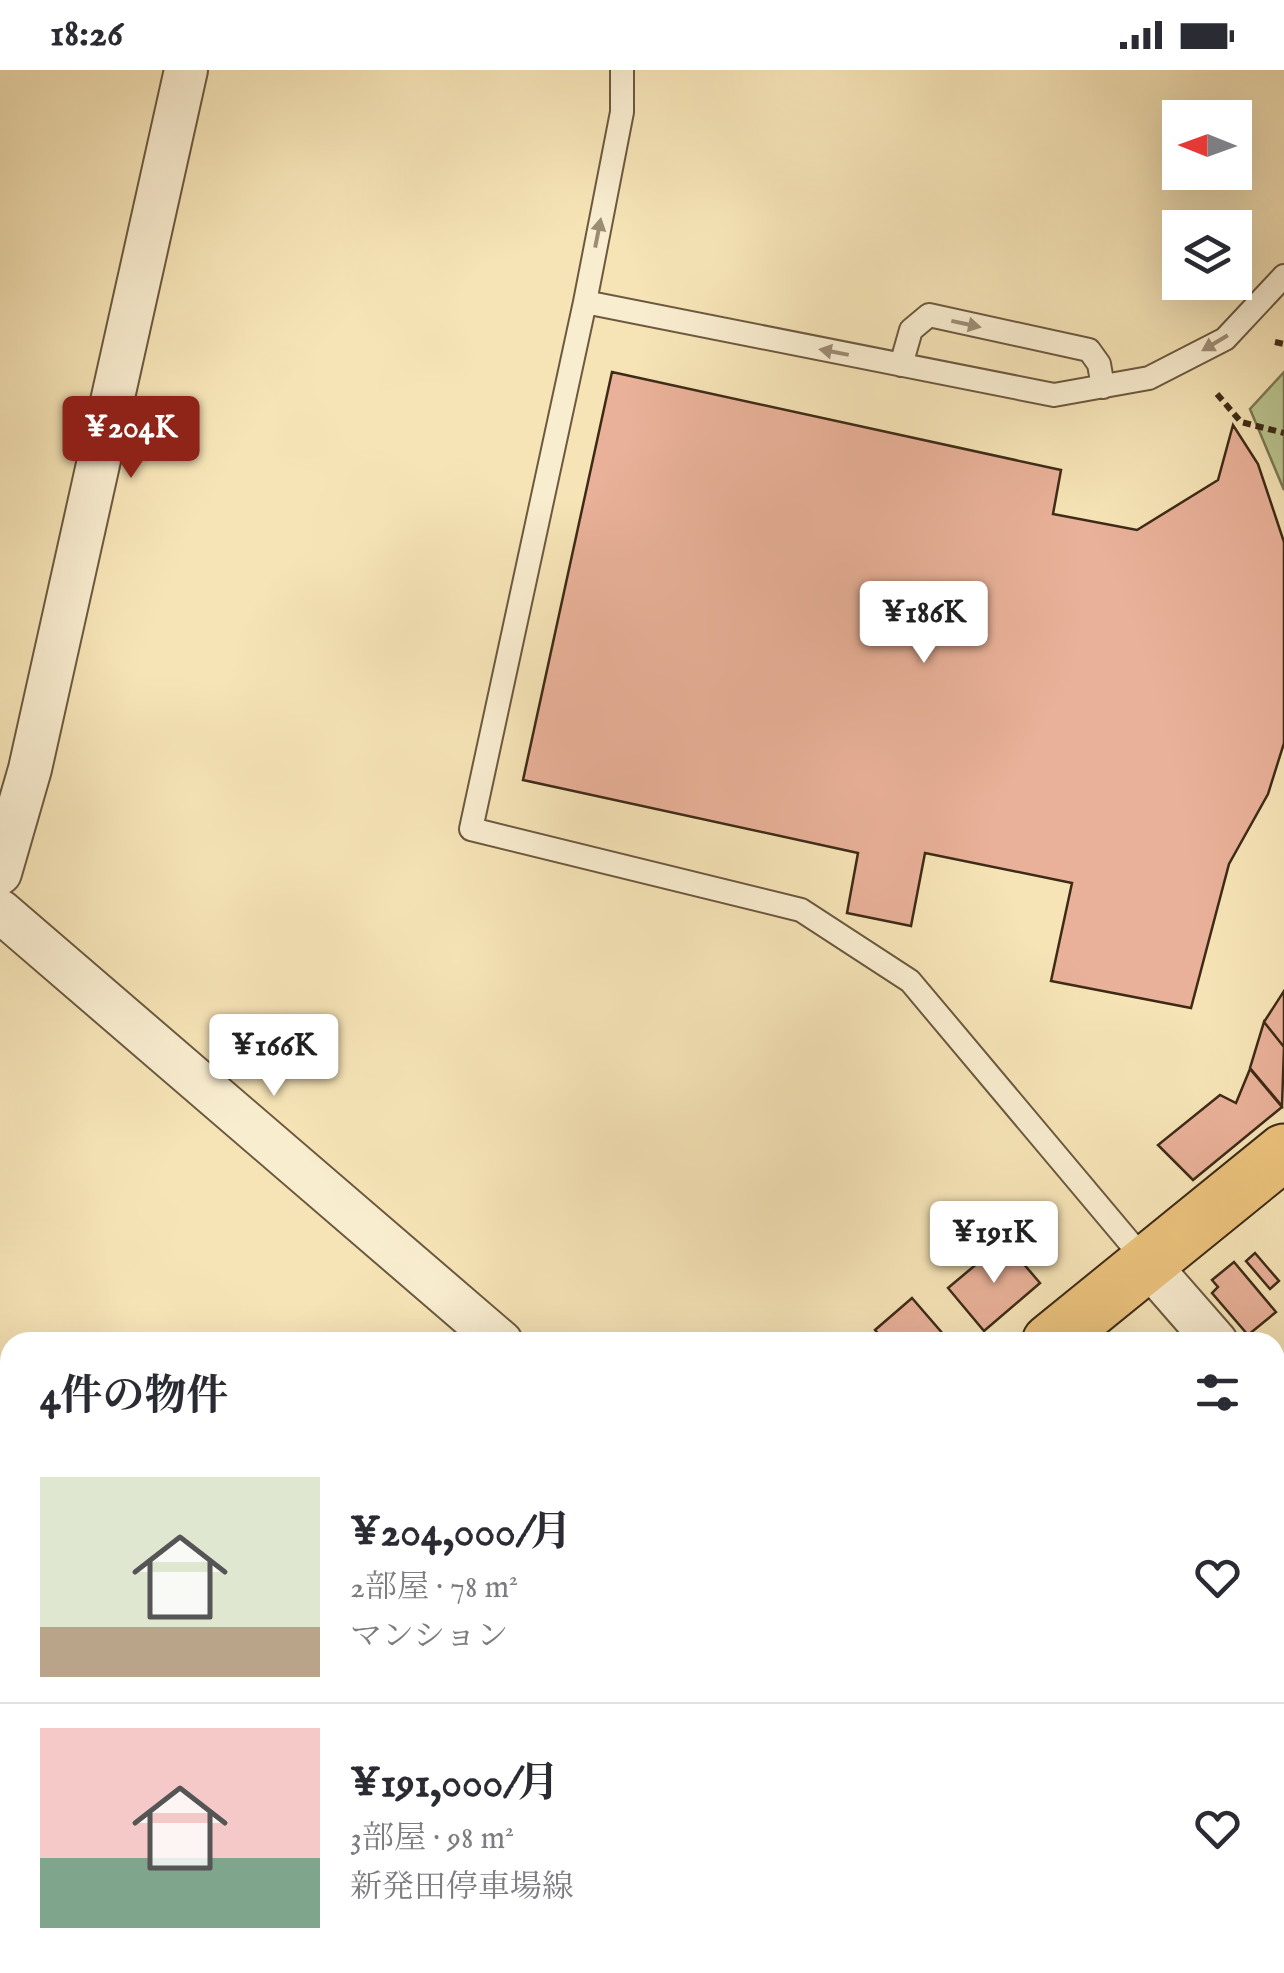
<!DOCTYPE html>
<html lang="ja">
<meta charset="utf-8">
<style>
body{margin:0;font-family:"IM FELL English","Noto Serif JP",serif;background:#f2f2f3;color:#2b2b33;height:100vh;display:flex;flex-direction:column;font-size:38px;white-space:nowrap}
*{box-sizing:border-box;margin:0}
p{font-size:32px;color:#7c7c81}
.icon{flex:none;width:55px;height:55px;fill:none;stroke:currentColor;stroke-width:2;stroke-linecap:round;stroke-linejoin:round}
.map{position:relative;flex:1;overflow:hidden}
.panel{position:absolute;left:0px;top:1262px;width:1285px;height:642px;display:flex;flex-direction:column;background:#fff;border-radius:30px 30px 0 0;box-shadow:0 10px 40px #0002}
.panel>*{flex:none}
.needle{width:65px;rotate:271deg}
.buttons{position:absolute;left:1162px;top:30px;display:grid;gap:20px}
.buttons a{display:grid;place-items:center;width:90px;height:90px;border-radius:0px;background:#fff;box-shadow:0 10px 40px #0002;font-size:50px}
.price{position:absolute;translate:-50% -85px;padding:0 22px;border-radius:10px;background:#fff;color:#222;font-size:32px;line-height:65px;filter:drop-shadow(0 2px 5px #0008)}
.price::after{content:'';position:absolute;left:50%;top:60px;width:30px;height:22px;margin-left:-15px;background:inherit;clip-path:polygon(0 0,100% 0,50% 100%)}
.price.selected{background:#8f2418;color:#fff}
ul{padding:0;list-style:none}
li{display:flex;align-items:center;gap:30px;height:250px;padding:0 40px}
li+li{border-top:2px solid #e1e1e2}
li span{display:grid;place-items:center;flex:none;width:280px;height:200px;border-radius:0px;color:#555}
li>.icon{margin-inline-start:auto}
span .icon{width:120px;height:120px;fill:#fffc;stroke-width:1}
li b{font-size:42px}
h2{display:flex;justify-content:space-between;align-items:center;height:120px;padding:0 40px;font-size:42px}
.status{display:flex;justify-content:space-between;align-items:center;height:70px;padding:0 50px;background:#fff;direction:ltr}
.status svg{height:28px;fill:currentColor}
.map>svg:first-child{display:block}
.green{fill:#bac590;stroke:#7c7854;stroke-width:2.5}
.building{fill:#e9b199;stroke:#3e2b17;stroke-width:2.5}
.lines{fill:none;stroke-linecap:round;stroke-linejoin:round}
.lane-casing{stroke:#6c593f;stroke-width:26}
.street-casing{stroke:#6c593f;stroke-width:46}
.secondary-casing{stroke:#3e2b17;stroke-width:59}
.primary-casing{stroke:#3e2b17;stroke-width:59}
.highway-casing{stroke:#3e2b17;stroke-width:59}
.path{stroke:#3e2b17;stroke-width:6;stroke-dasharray:8 5;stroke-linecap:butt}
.lane{stroke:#f9edd0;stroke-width:22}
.street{stroke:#f9edd0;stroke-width:42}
.secondary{stroke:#f9edd0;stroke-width:55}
.primary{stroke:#ebc27c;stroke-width:55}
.highway{stroke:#ebc27c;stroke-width:55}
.oneway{fill:#9c8c74}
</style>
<div class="status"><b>18:26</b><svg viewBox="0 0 49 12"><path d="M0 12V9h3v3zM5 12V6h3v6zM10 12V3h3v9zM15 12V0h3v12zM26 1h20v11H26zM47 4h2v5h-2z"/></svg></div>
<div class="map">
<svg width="1284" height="1903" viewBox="0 0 1284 1903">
<rect width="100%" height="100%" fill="#f6e4b7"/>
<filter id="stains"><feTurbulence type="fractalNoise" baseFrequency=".002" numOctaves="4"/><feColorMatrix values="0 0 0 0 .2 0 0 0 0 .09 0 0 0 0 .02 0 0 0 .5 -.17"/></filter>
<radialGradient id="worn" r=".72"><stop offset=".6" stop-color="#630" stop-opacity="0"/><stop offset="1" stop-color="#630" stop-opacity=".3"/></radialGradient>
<path class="green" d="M 1284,302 L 1284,420 L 1250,339 Z"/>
<path class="building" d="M 612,302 L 1061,400 L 1053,444 L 1137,460 L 1218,410 L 1233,355 L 1258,394 L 1284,472 L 1284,673 L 1268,724 L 1229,794 L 1191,938 L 1051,911 L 1072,813 L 925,783 L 911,856 L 847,843 L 858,783 L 523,710 Z
M 1284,921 L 1284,977 L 1264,952 Z
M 1264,952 L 1284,977 L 1282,1036 L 1250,998 Z
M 1250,999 L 1282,1037 L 1193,1110 L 1158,1075 L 1220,1025 L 1236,1033 Z
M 1004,1171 L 1040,1213 L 984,1261 L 948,1218 Z
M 1255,1183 L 1279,1211 L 1270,1219 L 1246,1191 Z
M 1234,1192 L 1276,1242 L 1248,1265 L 1212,1223 L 1218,1217 L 1212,1210 Z
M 912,1228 L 950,1272 L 885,1272 L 875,1260 Z
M 525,1895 L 553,1895 L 552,1903 L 524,1903 Z
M 556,1895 L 582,1895 L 581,1903 L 555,1903 Z
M 586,1895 L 626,1895 L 625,1903 L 584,1903 Z
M 729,1895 L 754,1895 L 753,1903 L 728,1903 Z
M 757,1895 L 794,1895 L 793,1903 L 756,1903 Z
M 800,1895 L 866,1895 L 866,1903 L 799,1903 Z
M 873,1895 L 903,1895 L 903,1903 L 872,1903 Z
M 926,1895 L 957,1895 L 956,1903 L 925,1903 Z
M 960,1895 L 998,1896 L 997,1903 L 960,1903 Z"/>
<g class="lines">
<g class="lane-casing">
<path id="lane" d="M 622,0 L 622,42 L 585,232 L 1054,325 L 1149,308 L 1225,269 L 1284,206
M 585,232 L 471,759 L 801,840 L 910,911 L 1147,1193
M 901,295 L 911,260 L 929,245 L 1089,280 L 1099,294 L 1103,317"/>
</g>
<g class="street-casing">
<path id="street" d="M 0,803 L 30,699 L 186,0
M 0,841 L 501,1272
M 1147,1193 L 1216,1272
M 1275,1345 L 1284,1356
M 1275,1419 L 1284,1416
M 0,1472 L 10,1473
M 1275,1650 L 1284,1651
M 515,1903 L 515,1895
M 1176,1903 L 1178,1895"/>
</g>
<g class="secondary-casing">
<path id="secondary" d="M 1275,1887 L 1284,1888"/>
</g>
<g class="primary-casing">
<path id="primary" d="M 1050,1272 L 1284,1082"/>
</g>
<g class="highway-casing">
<path id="highway" d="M 0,1709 L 10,1710
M 679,1903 L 681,1895"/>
</g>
<path class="path" d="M 1275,272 L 1284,274
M 1217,324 L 1241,352 L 1284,363"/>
<use href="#lane" class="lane"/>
<use href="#street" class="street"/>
<use href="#secondary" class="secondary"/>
<use href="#primary" class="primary"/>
<use href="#highway" class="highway"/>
</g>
<defs><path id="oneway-solid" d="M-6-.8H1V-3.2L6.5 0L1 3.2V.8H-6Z" transform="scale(2.5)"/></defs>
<g class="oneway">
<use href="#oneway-solid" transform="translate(598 163) rotate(-79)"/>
<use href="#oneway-solid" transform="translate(966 254) rotate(12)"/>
<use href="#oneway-solid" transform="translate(1215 273) rotate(149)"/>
<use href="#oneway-solid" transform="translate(834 282) rotate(-169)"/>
</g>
<rect width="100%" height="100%" filter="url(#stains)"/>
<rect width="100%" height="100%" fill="url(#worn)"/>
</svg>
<div class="buttons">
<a><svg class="needle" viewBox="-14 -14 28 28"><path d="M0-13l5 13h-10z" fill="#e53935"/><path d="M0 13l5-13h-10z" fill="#7c7c81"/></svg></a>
<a><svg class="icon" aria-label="layers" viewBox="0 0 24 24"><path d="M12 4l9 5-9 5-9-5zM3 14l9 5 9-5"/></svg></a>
</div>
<b class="price selected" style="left:131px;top:411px">¥204K</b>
<b class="price" style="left:924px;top:596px">¥186K</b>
<b class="price" style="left:274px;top:1029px">¥166K</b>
<b class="price" style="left:994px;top:1216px">¥191K</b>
<section class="panel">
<h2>4件の物件<svg class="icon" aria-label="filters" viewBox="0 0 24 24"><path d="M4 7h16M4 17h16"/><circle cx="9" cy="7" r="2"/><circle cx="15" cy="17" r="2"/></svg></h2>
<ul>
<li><span style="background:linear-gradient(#dfe7d0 75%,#b9a48a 0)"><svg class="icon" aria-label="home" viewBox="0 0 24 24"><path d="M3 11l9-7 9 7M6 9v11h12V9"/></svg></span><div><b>¥204,000/月</b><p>2部屋 · 78 m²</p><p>マンション</p></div><svg class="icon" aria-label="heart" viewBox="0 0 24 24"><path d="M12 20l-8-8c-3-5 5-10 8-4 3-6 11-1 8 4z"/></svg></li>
<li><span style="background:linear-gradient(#f6c9c9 65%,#7fa58c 0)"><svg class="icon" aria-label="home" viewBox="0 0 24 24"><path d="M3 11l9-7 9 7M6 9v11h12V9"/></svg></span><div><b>¥191,000/月</b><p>3部屋 · 98 m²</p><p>新発田停車場線</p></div><svg class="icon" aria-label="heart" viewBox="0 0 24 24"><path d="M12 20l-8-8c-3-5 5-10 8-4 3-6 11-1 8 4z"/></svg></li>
</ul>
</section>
</div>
